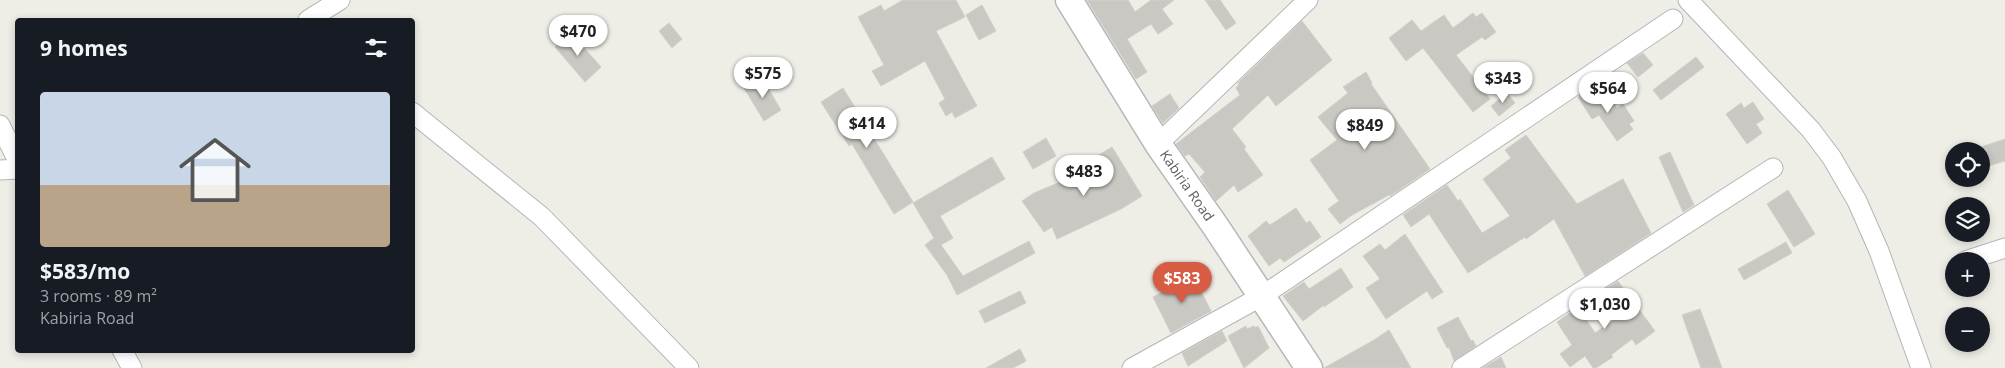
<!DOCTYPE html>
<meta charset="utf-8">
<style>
body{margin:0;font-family:"Open Sans",sans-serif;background:#20242c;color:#f1f3f6;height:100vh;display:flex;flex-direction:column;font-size:19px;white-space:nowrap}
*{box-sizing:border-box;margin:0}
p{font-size:16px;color:#9ea1a6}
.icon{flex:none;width:28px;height:28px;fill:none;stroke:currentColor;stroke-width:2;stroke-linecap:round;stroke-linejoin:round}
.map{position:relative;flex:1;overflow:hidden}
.details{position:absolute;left:15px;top:18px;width:400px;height:335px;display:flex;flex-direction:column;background:#171b24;border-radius:5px;box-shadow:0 2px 8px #0003}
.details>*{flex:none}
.controls{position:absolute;left:1945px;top:142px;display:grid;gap:10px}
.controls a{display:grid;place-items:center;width:45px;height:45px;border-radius:50%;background:#171b24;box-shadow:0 2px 8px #0003;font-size:25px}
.price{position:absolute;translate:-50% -42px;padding:0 11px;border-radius:18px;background:#fff;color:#222;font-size:16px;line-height:32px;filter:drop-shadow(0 1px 2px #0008)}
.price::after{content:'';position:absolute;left:50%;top:30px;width:15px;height:11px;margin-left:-8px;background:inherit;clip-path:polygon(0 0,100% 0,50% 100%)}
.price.current{background:#d85b43;color:#fff}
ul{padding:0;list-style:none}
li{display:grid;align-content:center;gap:10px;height:265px;padding:0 25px}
li span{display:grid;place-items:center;height:155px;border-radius:5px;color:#555}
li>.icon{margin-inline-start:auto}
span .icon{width:90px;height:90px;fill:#fffc;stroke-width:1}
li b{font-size:21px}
h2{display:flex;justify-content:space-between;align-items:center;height:60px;padding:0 25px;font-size:21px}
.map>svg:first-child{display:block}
.building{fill:#cac8c2;stroke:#d2cfc5}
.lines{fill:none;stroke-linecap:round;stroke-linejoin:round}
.minor-casing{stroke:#b3b5b9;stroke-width:21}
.secondary-casing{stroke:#b5b7bc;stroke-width:29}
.minor{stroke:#fff;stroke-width:19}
.secondary{stroke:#fff;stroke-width:26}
.labels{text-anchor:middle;stroke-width:5;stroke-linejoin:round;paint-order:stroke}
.street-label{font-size:14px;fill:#5e6065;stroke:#fff}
</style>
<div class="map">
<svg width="2005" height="368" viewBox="0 0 2005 368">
<rect width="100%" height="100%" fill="#eeede6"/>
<path class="building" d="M 903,0 L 956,0 L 965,17 L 936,31 L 977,106 L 955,118 L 952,112 L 946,116 L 939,103 L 945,99 L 925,61 L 881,86 L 872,71 L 884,65 L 858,17 L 881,5 L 884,11 Z
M 1087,0 L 1128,0 L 1135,12 L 1151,0 L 1174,0 L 1162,9 L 1173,24 L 1158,34 L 1151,24 L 1127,39 L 1147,72 L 1136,79 Z
M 1205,0 L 1220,0 L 1236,23 L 1226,30 Z
M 982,5 L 996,31 L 979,40 L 966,15 Z
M 1473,13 L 1476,17 L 1482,13 L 1496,32 L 1485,40 L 1482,37 L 1456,55 L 1490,99 L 1473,112 L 1423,48 L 1406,61 L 1389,38 L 1412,20 L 1421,31 L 1444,15 L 1453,28 Z
M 1302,21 L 1332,60 L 1276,106 L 1268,95 L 1232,129 L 1246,147 L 1244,149 L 1263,175 L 1238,192 L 1234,185 L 1216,201 L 1200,177 L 1205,172 L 1189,154 L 1185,156 L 1176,144 L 1240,95 L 1236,88 L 1239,84 L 1238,83 Z
M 669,23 L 682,39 L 672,48 L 659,31 Z
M 571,33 L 601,67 L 585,82 L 555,47 Z
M 1643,53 L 1653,65 L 1638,77 L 1627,63 Z
M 1696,57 L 1704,67 L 1661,100 L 1653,90 Z
M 1366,72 L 1372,83 L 1371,84 L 1430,169 L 1390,196 L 1389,195 L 1352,215 L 1340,224 L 1328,209 L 1339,201 L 1310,160 L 1337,140 L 1318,117 L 1348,93 L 1343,87 Z
M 762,78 L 781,110 L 764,121 L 744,88 Z
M 1593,87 L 1607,108 L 1614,103 L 1617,108 L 1623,104 L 1634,121 L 1629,124 L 1633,129 L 1617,141 L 1599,115 L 1592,119 L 1578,97 Z
M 843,88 L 913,202 L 894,214 L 852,144 L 849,146 L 821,102 Z
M 1507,93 L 1515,103 L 1499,116 L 1491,106 Z
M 1170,94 L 1179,108 L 1163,123 L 1152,106 Z
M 1753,102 L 1764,119 L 1756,124 L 1762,133 L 1747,144 L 1726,114 L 1741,103 L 1744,108 Z
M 1526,135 L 1577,204 L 1623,179 L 1651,233 L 1585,276 L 1554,219 L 1526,239 L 1525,237 L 1468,273 L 1429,214 L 1411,227 L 1403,215 L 1447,185 L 1458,201 L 1460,199 L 1482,233 L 1510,216 L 1483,179 L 1511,158 L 1505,150 Z
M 1046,138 L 1056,156 L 1033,169 L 1023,152 Z
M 2005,139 L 2005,161 L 1981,168 L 1981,147 Z
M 1112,147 L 1142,196 L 1121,209 L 1057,239 L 1052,227 L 1044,232 L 1022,201 L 1034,193 L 1094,168 L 1089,161 Z
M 1670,152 L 1694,205 L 1683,212 L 1659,157 Z
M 992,157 L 1005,179 L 940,216 L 953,238 L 941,245 L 963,276 L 1029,241 L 1035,253 L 957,295 L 947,275 L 925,245 L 934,238 L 913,203 Z
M 1788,190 L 1815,234 L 1794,247 L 1767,204 Z
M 1296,208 L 1306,223 L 1310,221 L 1321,237 L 1284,262 L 1280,258 L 1269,266 L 1248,236 L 1266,221 L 1270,225 Z
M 1405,234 L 1443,292 L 1432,299 L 1427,291 L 1386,319 L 1366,288 L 1380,279 L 1363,256 L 1380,244 L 1385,250 Z
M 1786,242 L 1792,253 L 1744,280 L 1738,269 Z
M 1341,268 L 1353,287 L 1324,307 L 1324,305 L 1303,321 L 1283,296 L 1304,282 L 1309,289 Z
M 1193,276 L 1211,311 L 1171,333 L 1153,297 Z
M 1618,281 L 1655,331 L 1636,345 L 1632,339 L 1611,355 L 1613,357 L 1596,368 L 1593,368 L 1585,356 L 1570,367 L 1560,354 L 1572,345 L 1557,322 L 1578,307 L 1595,333 L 1617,318 L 1598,294 Z
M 1020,291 L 1026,303 L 985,323 L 979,311 Z
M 1700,309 L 1722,368 L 1701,368 L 1682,315 Z
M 1458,317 L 1471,341 L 1473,340 L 1476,346 L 1454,361 L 1449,347 L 1447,348 L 1437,328 Z
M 1246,326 L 1247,329 L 1254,326 L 1255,328 L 1258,326 L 1269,348 L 1244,368 L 1228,336 Z
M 1389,330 L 1411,368 L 1324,368 L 1374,340 Z
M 1222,331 L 1227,341 L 1188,366 L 1182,353 Z
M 1020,349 L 1026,361 L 1013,368 L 986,368 Z
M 1501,357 L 1506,368 L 1483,368 Z"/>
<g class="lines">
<g class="minor-casing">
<path id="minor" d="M 1688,0 L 1811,130 L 1832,158 L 1857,201 L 1879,251 L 1921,368
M 308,20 L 340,0
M 412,112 L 542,217 L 689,368
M 0,125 L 18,161
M 1158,144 L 1308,0
M 0,170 L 18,169
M 1965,261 L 2005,248
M 122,350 L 132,368
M 1132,368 L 1262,296 L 1673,19
M 1462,368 L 1773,168"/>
</g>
<g class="secondary-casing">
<g id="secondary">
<path id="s1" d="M 1069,0 L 1158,144 L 1216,227 L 1309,368"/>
</g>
</g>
<use href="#minor" class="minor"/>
<use href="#secondary" class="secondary"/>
</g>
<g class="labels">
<g class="street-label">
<text dy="5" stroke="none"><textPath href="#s1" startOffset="220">Kabiria Road</textPath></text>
</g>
</g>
</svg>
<div class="controls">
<a><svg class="icon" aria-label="locate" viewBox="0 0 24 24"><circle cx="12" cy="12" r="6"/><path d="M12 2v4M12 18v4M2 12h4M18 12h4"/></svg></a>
<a><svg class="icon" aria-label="layers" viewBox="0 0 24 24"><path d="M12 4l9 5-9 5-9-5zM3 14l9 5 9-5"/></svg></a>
<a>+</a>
<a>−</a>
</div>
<b class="price" style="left:578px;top:57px">$470</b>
<b class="price" style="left:763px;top:99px">$575</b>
<b class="price" style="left:1503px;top:104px">$343</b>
<b class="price" style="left:1608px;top:114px">$564</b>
<b class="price" style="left:867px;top:149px">$414</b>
<b class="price" style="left:1365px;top:151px">$849</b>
<b class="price" style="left:1084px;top:197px">$483</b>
<b class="price current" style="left:1182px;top:304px">$583</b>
<b class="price" style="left:1605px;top:330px">$1,030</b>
<section class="details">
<h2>9 homes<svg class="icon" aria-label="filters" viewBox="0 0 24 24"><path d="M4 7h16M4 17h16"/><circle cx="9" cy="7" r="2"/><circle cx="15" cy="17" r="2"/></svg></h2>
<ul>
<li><span style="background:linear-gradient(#c9d6e8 60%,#b9a48a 0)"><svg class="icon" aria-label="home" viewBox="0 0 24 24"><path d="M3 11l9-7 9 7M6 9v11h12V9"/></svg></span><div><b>$583/mo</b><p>3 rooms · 89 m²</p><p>Kabiria Road</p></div></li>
</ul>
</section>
</div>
